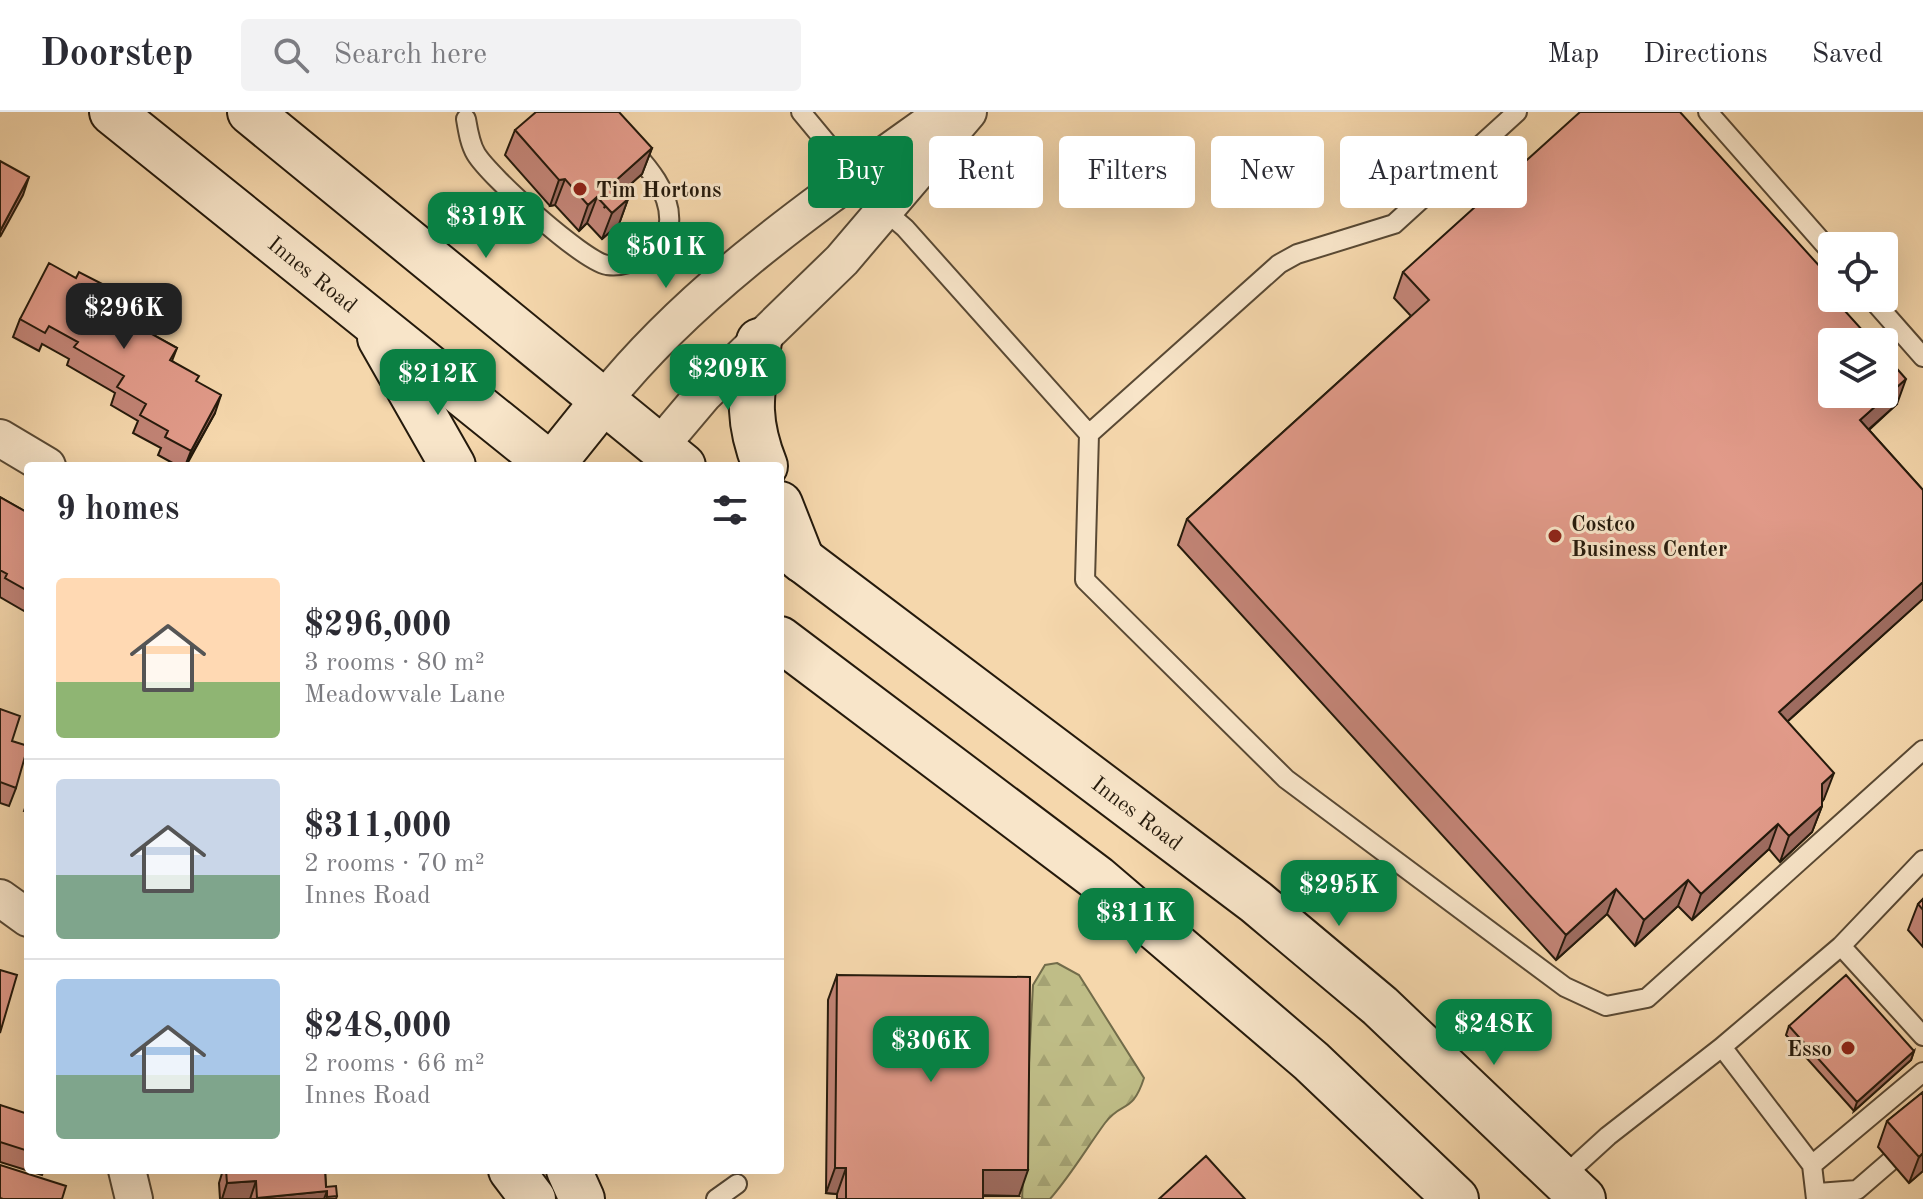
<!DOCTYPE html>
<meta charset="utf-8">
<style>
body{margin:0;font-family:"Old Standard TT",serif;background:#f2f2f3;color:#2b2b33;height:100vh;display:flex;flex-direction:column;font-size:30px;white-space:nowrap}
*{box-sizing:border-box;margin:0}
p{font-size:26px;color:#7c7c81}
.icon{flex:none;width:44px;height:44px;fill:none;stroke:currentColor;stroke-width:2;stroke-linecap:round;stroke-linejoin:round}
.map{position:relative;flex:1;overflow:hidden}
.drawer{position:absolute;left:24px;top:350px;width:760px;height:712px;display:flex;flex-direction:column;background:#fff;border-radius:8px;box-shadow:0 8px 32px #0002}
.drawer>*{flex:none}
.top-card{position:absolute;left:808px;top:24px;width:760px;height:72px;display:flex;gap:16px}
.fabs{position:absolute;left:1818px;top:120px;display:grid;gap:16px}
.fabs a{display:grid;place-items:center;width:80px;height:80px;border-radius:8px;background:#fff;box-shadow:0 8px 32px #0002;font-size:40px}
.price{position:absolute;translate:-50% -68px;padding:0 18px;border-radius:16px;background:#0b8043;color:#fff;font-size:26px;line-height:52px;filter:drop-shadow(0 2px 4px #0008)}
.price::after{content:'';position:absolute;left:50%;top:48px;width:24px;height:18px;margin-left:-12px;background:inherit;clip-path:polygon(0 0,100% 0,50% 100%)}
.price.on{background:#222;color:#fff}
ul{padding:0;list-style:none}
li{display:flex;align-items:center;gap:24px;height:200px;padding:0 32px}
li+li{border-top:2px solid #e1e1e2}
li span{display:grid;place-items:center;flex:none;width:224px;height:160px;border-radius:8px;color:#555}
li>.icon{margin-inline-start:auto}
span .icon{width:96px;height:96px;fill:#fffc;stroke-width:1}
li b{font-size:34px}
h2{display:flex;justify-content:space-between;align-items:center;height:96px;padding:0 32px;font-size:34px}
.chip{padding:0 28px;border-radius:8px;background:#fff;box-shadow:0 8px 32px #0002;font-size:28px;line-height:72px}
.chip.on{background:#0b8043;color:#fff}
header{display:flex;align-items:center;gap:48px;box-sizing:border-box;height:112px;padding:0 40px;background:#fff;border-bottom:2px solid #e1e1e2}
header strong{font-size:38px}
nav{display:flex;gap:44px;margin-inline-start:auto;font-size:28px}
.search{width:560px;height:72px;background:#f2f2f3;display:flex;align-items:center;gap:20px;box-sizing:border-box;padding:0 28px;border-radius:8px;color:#7c7c81;font-size:30px}
.map>svg:first-child{display:block}
.forest{fill:url(#forest-firs);stroke:#726c4a;stroke-width:2}
.lines{fill:none;stroke-linecap:round;stroke-linejoin:round}
.lane-casing{stroke:#594934;stroke-width:22}
.street-casing{stroke:#594934;stroke-width:40}
.secondary-casing{stroke:#251a0c;stroke-width:48}
.lane{stroke:#f8e5c9;stroke-width:18}
.street{stroke:#f8e5c9;stroke-width:36}
.secondary{stroke:#f8e5c9;stroke-width:44}
.wall{fill:#c28476;stroke:#251a0c;stroke-width:2}
.shaded-wall{fill:#9e6c60;stroke:#251a0c;stroke-width:2}
.building{fill:#e19a89;stroke:#251a0c;stroke-width:2}
.poi-dot{fill:#8f2418;stroke:#f8e5c9;stroke-width:3}
.labels{text-anchor:middle;stroke-width:6;stroke-linejoin:round;paint-order:stroke}
.poi-label{font-size:22px;font-weight:bold;fill:#251a0c;stroke:#f8e5c9;text-anchor:start}
.street-label{font-size:22px;fill:#251a0c;stroke:#f8e5c9}
</style>
<header>
<strong>Doorstep</strong>
<div class="search"><svg class="icon" aria-label="search" viewBox="0 0 24 24"><circle cx="10" cy="10" r="6"/><path d="M15 15l6 6"/></svg>Search here</div>
<nav><a>Map</a><a>Directions</a><a>Saved</a></nav>
</header>
<div class="map">
<svg width="1923" height="1087" viewBox="0 0 1923 1087">
<defs>
<pattern id="forest-firs" width="22" height="20" patternUnits="userSpaceOnUse" patternTransform="scale(2)"><rect width="22" height="20" fill="#bfbd87"/><path d="M5 1l3.5 6h-7zM16 11l3.5 6h-7z" fill="#a4a273"/></pattern>
</defs>
<rect width="100%" height="100%" fill="#f5d7ac"/>
<filter id="stains"><feTurbulence type="fractalNoise" baseFrequency=".0025" numOctaves="4"/><feColorMatrix values="0 0 0 0 .2 0 0 0 0 .09 0 0 0 0 .02 0 0 0 .5 -.17"/></filter>
<radialGradient id="worn" r=".72"><stop offset=".6" stop-color="#630" stop-opacity="0"/><stop offset="1" stop-color="#630" stop-opacity=".3"/></radialGradient>
<path class="forest" d="M 1057,851 L 1079,863 L 1144,966 C 1132,1003 1122,988 1105,1011 C 1086,1037 1071,1063 1050,1087 L 1022,1087 L 1033,873 L 1045,853 Z"/>
<g class="lines">
<g class="lane-casing">
<path id="lane" d="M 801,0 L 855,65
M 1708,0 L 1832,141
M 466,7 C 468,19 470,32 476,42 C 490,65 583,149 607,153 C 630,156 651,142 666,125 C 684,77 624,32 595,0
M 884,98 L 905,116 L 1089,322 L 1279,152 L 1297,142 L 1394,112 L 1517,0
M 1871,186 L 1923,245
M 1089,322 L 1085,468 L 1286,667 L 1565,875 L 1606,894 L 1647,886 L 1923,638
M 1841,834 L 1923,748
M 1722,935 L 1841,834 L 1923,924
M 1812,1053 L 1923,960
M 1563,1065 L 1608,1024 L 1722,935 L 1812,1053 L 1816,1087
M 1818,1081 L 1857,1078 L 1923,1021
M 716,1087 L 737,1072"/>
</g>
<g class="street-casing">
<path id="street" d="M 604,288 C 697,172 824,87 945,0
M 0,326 L 47,354
M 659,335 L 703,283 L 842,148 L 968,0
M 0,786 L 28,806
M 127,1058 L 134,1087"/>
</g>
<g class="secondary-casing">
<g id="secondary">
<path id="s1" d="M 112,0 L 552,354"/>
<path d="M 250,0 L 683,354"/>
<path d="M 380,226 L 453,354"/>
<path d="M 759,229 C 752,280 745,304 765,354"/>
<path d="M 551,354 L 604,288"/>
<path d="M 780,392 L 802,448"/>
<path id="s2" d="M 780,431 L 1256,790 L 1380,894 L 1583,1087"/>
<path d="M 780,527 L 1097,766 L 1311,949 L 1456,1087"/>
<path d="M 511,1058 L 533,1087"/>
<path d="M 569,1058 L 582,1087"/>
</g>
</g>
<use href="#lane" class="lane"/>
<use href="#street" class="street"/>
<use href="#secondary" class="secondary"/>
</g>
<path class="wall" d="M 515,18 L 652,36 L 642,62 L 622,80 L 628,87 L 619,112 L 602,127 L 587,111 L 579,119 L 555,93 L 550,94 L 505,43 Z
M 1403,160 L 1841,186 L 1839,192 L 1897,292 L 1869,318 L 1923,378 L 1923,487 L 1787,610 L 1824,687 L 1822,690 L 1822,694 L 1812,720 L 1780,750 L 1769,737 L 1692,808 L 1678,794 L 1635,834 L 1607,802 L 1556,848 L 1178,433 L 1187,407 L 1411,204 L 1394,186 Z
M 76,166 L 108,175 L 106,181 L 155,209 L 150,221 L 177,236 L 172,249 L 197,270 L 215,301 L 186,354 L 178,354 L 158,343 L 161,336 L 133,321 L 138,309 L 111,293 L 115,281 L 67,253 L 69,247 L 42,232 L 39,239 L 13,225 L 20,207 Z
M 0,385 L 28,401 L 28,493 L 24,499 L 0,485 Z
M 0,597 L 12,629 L 16,676 L 9,694 L 0,691 Z
M 28,687 L 28,700 L 24,699 Z
M 1923,787 L 1923,835 L 1908,818 L 1918,792 Z
M 837,863 L 1019,1084 L 983,1084 L 983,1087 L 837,1087 L 837,1082 L 826,1081 L 828,888 Z
M 1789,914 L 1914,939 L 1911,948 L 1854,999 L 1786,923 Z
M 1923,980 L 1923,1059 L 1909,1071 L 1878,1035 L 1887,1009 Z
M 0,993 L 28,1019 L 28,1058 L 44,1058 L 42,1063 L 0,1050 Z
M 223,1058 L 325,1058 L 326,1075 L 337,1084 L 336,1087 L 220,1087 L 219,1071 Z"/>
<path class="shaded-wall" d="M 652,36 L 642,62 L 604,96 L 614,70 Z
M 29,65 L 23,83 L 0,125 L 0,119 Z
M 565,67 L 555,93 L 550,94 L 559,68 Z
M 597,85 L 587,111 L 579,119 L 588,93 Z
M 628,87 L 619,112 L 602,127 L 612,101 Z
M 1906,267 L 1897,292 L 1850,334 L 1860,308 Z
M 221,283 L 215,301 L 185,354 L 191,339 Z
M 1923,470 L 1923,487 L 1769,626 L 1779,600 Z
M 1834,661 L 1824,687 L 1812,698 L 1822,672 Z
M 1822,694 L 1812,720 L 1780,750 L 1789,724 Z
M 1778,712 L 1769,737 L 1692,808 L 1701,782 Z
M 1688,768 L 1678,794 L 1635,834 L 1644,808 Z
M 1616,777 L 1607,802 L 1556,848 L 1566,823 Z
M 1914,939 L 1911,948 L 1854,999 L 1857,990 Z
M 1923,1041 L 1923,1059 L 1909,1071 L 1919,1045 Z
M 835,1056 L 846,1056 L 837,1082 L 826,1081 Z
M 983,1058 L 1028,1058 L 1019,1084 L 974,1083 Z
M 256,1069 L 250,1087 L 222,1087 L 227,1071 Z
M 327,1079 L 324,1087 L 257,1087 L 257,1086 Z"/>
<path class="building" d="M 536,0 L 619,0 L 652,36 L 614,70 L 628,87 L 612,101 L 597,85 L 588,93 L 565,67 L 559,68 L 515,18 Z
M 1580,0 L 1680,0 L 1832,168 L 1832,186 L 1838,186 L 1835,188 L 1873,230 L 1832,230 L 1832,282 L 1884,282 L 1884,242 L 1906,267 L 1860,308 L 1923,378 L 1923,470 L 1779,600 L 1834,661 L 1822,672 L 1822,694 L 1789,724 L 1778,712 L 1701,782 L 1688,768 L 1644,808 L 1616,777 L 1566,823 L 1187,407 L 1429,188 L 1403,160 Z
M 0,49 L 29,65 L 0,119 Z
M 49,151 L 76,166 L 79,160 L 108,175 L 105,180 L 155,209 L 148,220 L 177,236 L 170,248 L 199,264 L 196,269 L 221,283 L 191,339 L 165,325 L 168,319 L 140,303 L 146,292 L 117,275 L 124,264 L 74,235 L 78,230 L 49,214 L 45,221 L 20,207 Z
M 0,385 L 28,401 L 28,479 L 5,466 L 7,462 L 0,458 Z
M 0,597 L 20,604 L 12,629 L 28,634 L 16,676 L 0,670 Z
M 1923,787 L 1923,798 L 1918,792 Z
M 0,858 L 17,863 L 0,921 Z
M 837,863 L 1030,865 L 1028,1058 L 983,1058 L 983,1087 L 846,1087 L 846,1056 L 835,1056 Z
M 1846,863 L 1914,939 L 1857,990 L 1789,914 Z
M 1923,980 L 1923,1041 L 1919,1045 L 1887,1009 Z
M 0,993 L 28,1002 L 28,1011 L 26,1019 L 28,1019 L 28,1039 L 0,1030 Z
M 1206,1044 L 1245,1087 L 1159,1087 Z
M 0,1053 L 66,1074 L 62,1087 L 3,1087 L 0,1086 Z
M 226,1058 L 325,1058 L 326,1075 L 336,1074 L 337,1084 L 327,1085 L 327,1079 L 257,1086 L 256,1069 L 227,1071 Z"/>
<g class="poi-dot">
<circle cx="580" cy="77" r="8"/>
<circle cx="1555" cy="424" r="8"/>
<circle cx="1848" cy="936" r="8"/>
</g>
<g class="labels">
<g class="poi-label">
<text x="596" y="85">Tim Hortons</text>
<text x="1571" y="419">Costco<tspan x="1571" dy="25">Business Center</tspan></text>
<text x="1832" y="944" text-anchor="end">Esso</text>
</g>
<g class="street-label">
<text dy="8" stroke="none"><textPath href="#s1" startOffset="258">Innes Road</textPath></text>
<text dy="8" stroke="none"><textPath href="#s2" startOffset="448">Innes Road</textPath></text>
</g>
</g>
<rect width="100%" height="100%" filter="url(#stains)"/>
<rect width="100%" height="100%" fill="url(#worn)"/>
</svg>
<div class="fabs">
<a><svg class="icon" aria-label="locate" viewBox="0 0 24 24"><circle cx="12" cy="12" r="6"/><path d="M12 2v4M12 18v4M2 12h4M18 12h4"/></svg></a>
<a><svg class="icon" aria-label="layers" viewBox="0 0 24 24"><path d="M12 4l9 5-9 5-9-5zM3 14l9 5 9-5"/></svg></a>
</div>
<b class="price" style="left:486px;top:148px">$319K</b>
<b class="price" style="left:666px;top:178px">$501K</b>
<b class="price on" style="left:124px;top:239px">$296K</b>
<b class="price" style="left:728px;top:300px">$209K</b>
<b class="price" style="left:438px;top:305px">$212K</b>
<b class="price" style="left:1339px;top:816px">$295K</b>
<b class="price" style="left:1136px;top:844px">$311K</b>
<b class="price" style="left:1494px;top:955px">$248K</b>
<b class="price" style="left:931px;top:972px">$306K</b>
<div class="top-card">
<a class="chip on">Buy</a>
<a class="chip">Rent</a>
<a class="chip">Filters</a>
<a class="chip">New</a>
<a class="chip">Apartment</a>
</div>
<section class="drawer">
<h2>9 homes<svg class="icon" aria-label="filters" viewBox="0 0 24 24"><path d="M4 7h16M4 17h16"/><circle cx="9" cy="7" r="2"/><circle cx="15" cy="17" r="2"/></svg></h2>
<ul>
<li><span style="background:linear-gradient(#ffd9b3 65%,#8fb573 0)"><svg class="icon" aria-label="home" viewBox="0 0 24 24"><path d="M3 11l9-7 9 7M6 9v11h12V9"/></svg></span><div><b>$296,000</b><p>3 rooms · 80 m²</p><p>Meadowvale Lane</p></div></li>
<li><span style="background:linear-gradient(#c9d6e8 60%,#7fa58c 0)"><svg class="icon" aria-label="home" viewBox="0 0 24 24"><path d="M3 11l9-7 9 7M6 9v11h12V9"/></svg></span><div><b>$311,000</b><p>2 rooms · 70 m²</p><p>Innes Road</p></div></li>
<li><span style="background:linear-gradient(#a9c7e8 60%,#7fa58c 0)"><svg class="icon" aria-label="home" viewBox="0 0 24 24"><path d="M3 11l9-7 9 7M6 9v11h12V9"/></svg></span><div><b>$248,000</b><p>2 rooms · 66 m²</p><p>Innes Road</p></div></li>
</ul>
</section>
</div>
